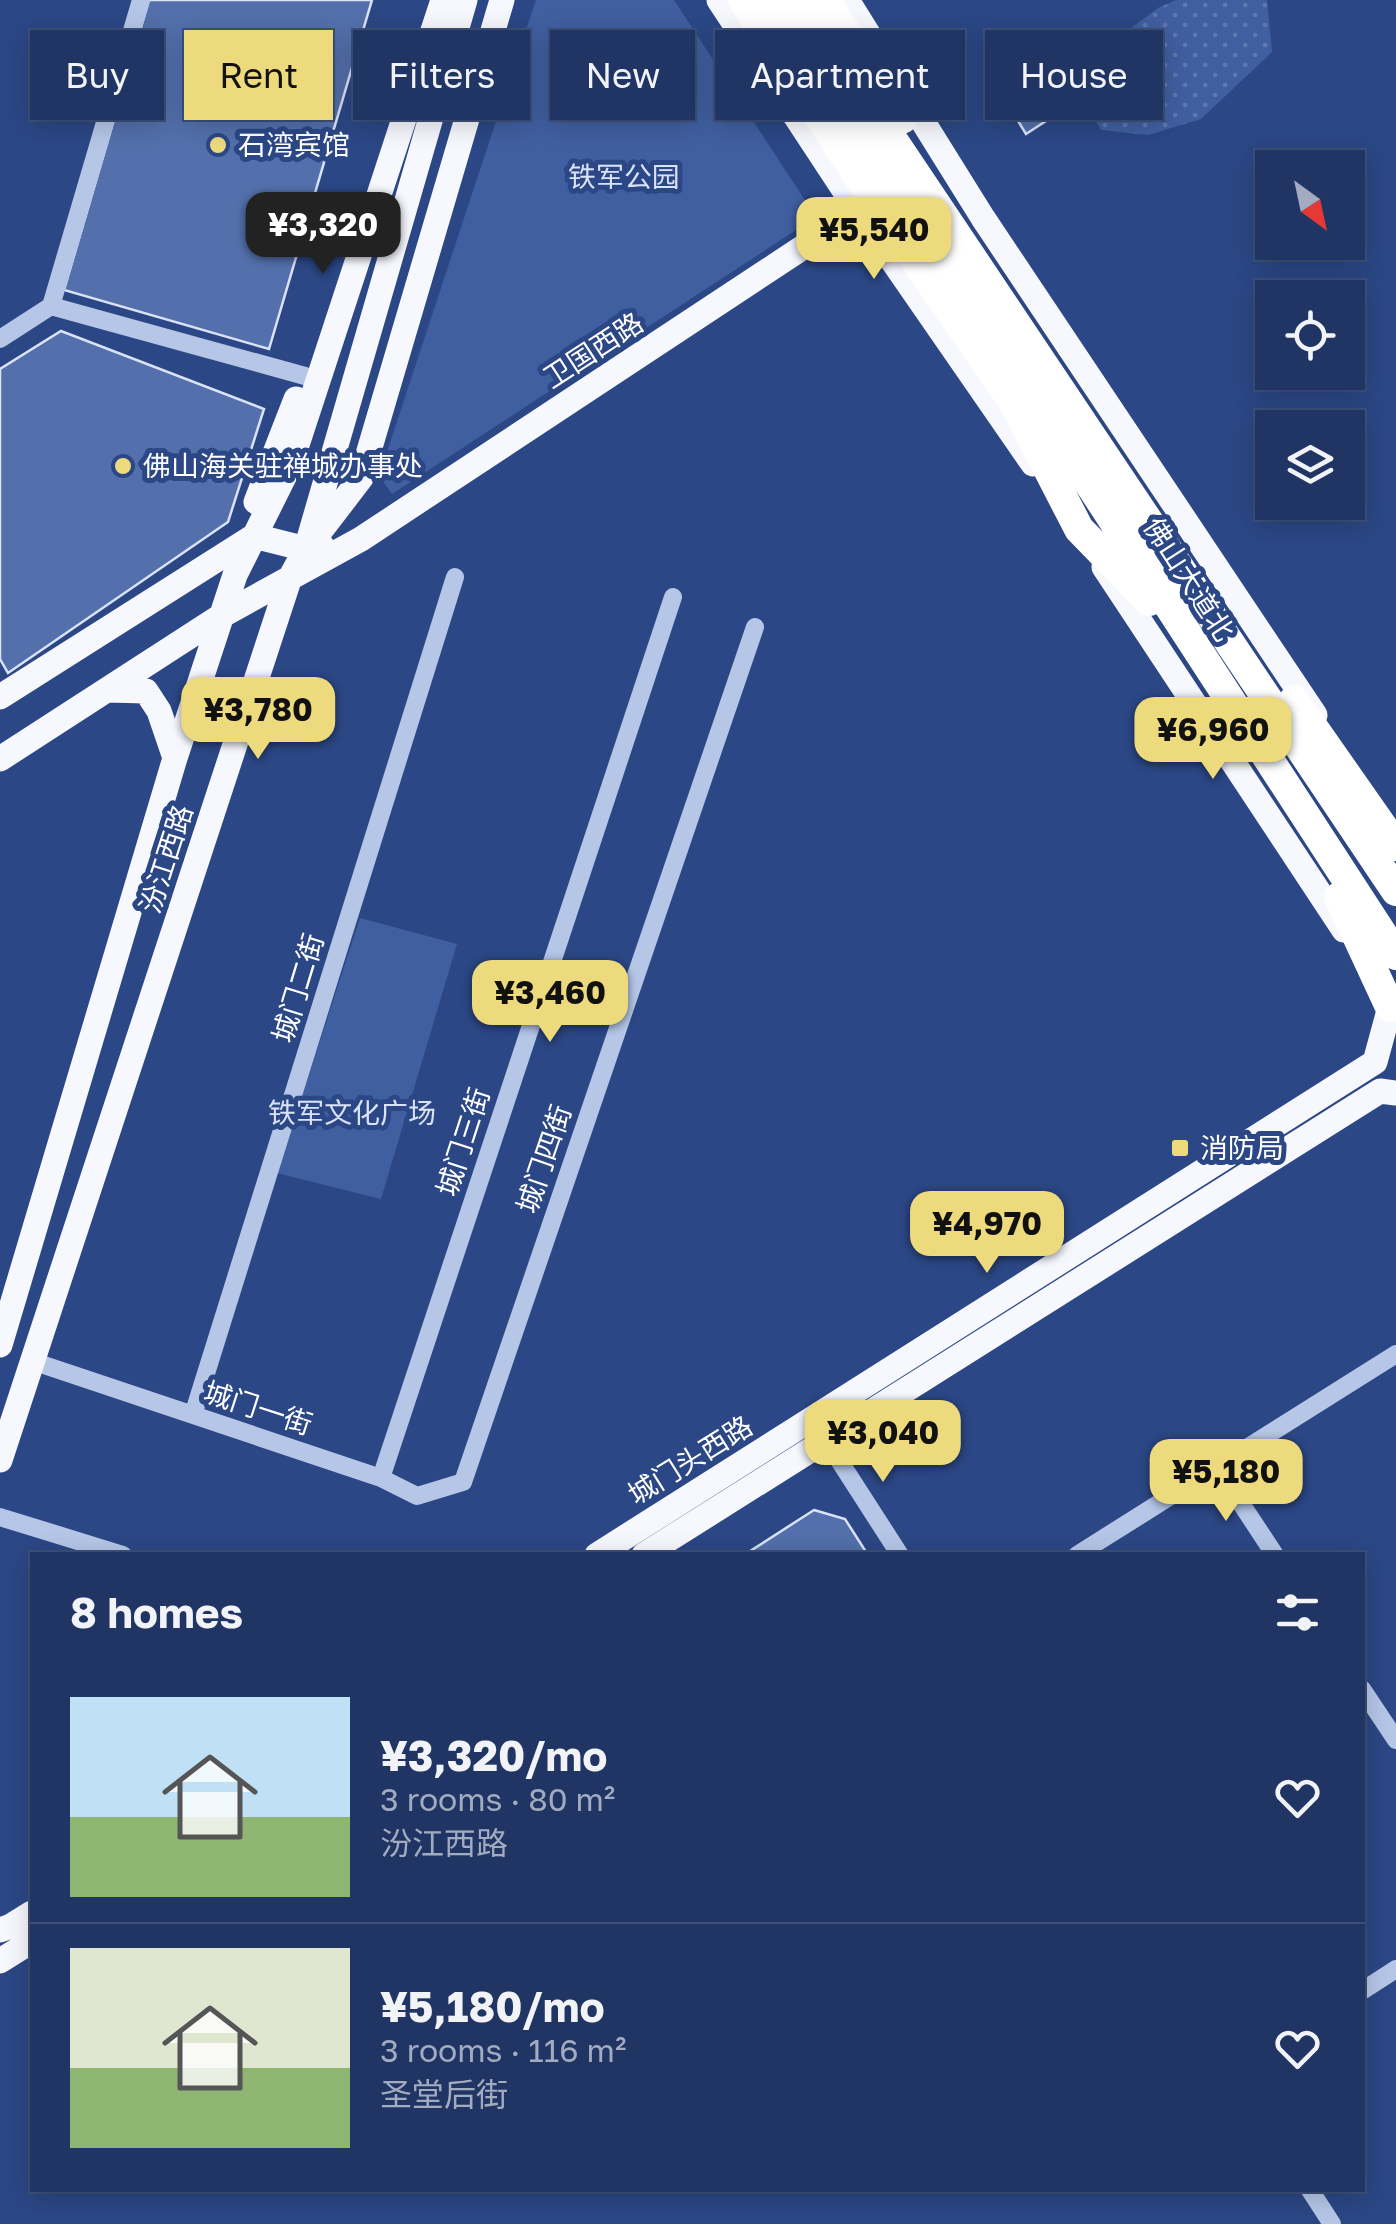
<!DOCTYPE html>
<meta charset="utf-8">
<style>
body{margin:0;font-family:"Golos Text","Noto Sans SC",sans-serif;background:#2d406d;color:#f1f3f6;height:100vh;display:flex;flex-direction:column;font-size:38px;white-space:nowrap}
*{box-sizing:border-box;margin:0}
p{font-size:32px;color:#a2abbf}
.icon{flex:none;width:55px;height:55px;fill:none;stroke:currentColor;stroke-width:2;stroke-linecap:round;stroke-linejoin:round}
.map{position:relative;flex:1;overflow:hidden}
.drawer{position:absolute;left:30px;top:1552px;width:1335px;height:640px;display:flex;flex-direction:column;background:#203564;border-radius:0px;box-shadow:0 5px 25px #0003,0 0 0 2px #3d5078}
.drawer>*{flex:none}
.top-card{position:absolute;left:30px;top:30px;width:1338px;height:90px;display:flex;gap:20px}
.needle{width:65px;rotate:147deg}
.controls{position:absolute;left:1255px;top:150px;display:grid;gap:20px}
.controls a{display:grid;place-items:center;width:110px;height:110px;border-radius:0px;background:#203564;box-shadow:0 5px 25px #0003,0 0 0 2px #3d5078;font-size:50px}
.price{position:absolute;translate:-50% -85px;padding:0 22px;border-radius:20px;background:#edda7d;color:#111;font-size:32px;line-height:65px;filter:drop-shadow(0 2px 5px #0008)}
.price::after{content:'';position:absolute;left:50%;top:60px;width:30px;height:22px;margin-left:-15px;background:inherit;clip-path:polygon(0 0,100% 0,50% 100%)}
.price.active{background:#222;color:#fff}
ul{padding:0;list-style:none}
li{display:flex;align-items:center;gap:30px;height:250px;padding:0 40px}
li+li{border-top:2px solid #3d5078}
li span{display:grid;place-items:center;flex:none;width:280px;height:200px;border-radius:0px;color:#555}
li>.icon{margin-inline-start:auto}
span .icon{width:120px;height:120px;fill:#fffc;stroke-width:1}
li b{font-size:42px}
h2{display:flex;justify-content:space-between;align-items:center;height:120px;padding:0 40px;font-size:42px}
.chip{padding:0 35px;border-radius:0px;background:#203564;box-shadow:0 5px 25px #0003,0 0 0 2px #3d5078;font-size:35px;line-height:90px}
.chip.active{background:#edda7d;color:#111}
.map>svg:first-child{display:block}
.grass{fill:url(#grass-dots)}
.park{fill:#405fa1}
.building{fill:#5370ac;stroke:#d9e2f6;stroke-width:2.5}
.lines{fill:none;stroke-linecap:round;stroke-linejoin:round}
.minor{stroke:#b5c6e7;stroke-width:18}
.major{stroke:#f7f8fe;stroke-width:25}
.highway{stroke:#fff;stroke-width:30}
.poi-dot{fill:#edda7d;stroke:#2b4785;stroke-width:4}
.labels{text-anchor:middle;stroke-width:10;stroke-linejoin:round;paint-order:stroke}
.poi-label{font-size:28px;fill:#fff;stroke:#2b4785;text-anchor:start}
.park-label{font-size:28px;fill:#d9e2f6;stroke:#2b4785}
.street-label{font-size:28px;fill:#fff;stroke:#2b4785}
</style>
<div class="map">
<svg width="1396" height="2224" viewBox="0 0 1396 2224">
<defs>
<pattern id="grass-dots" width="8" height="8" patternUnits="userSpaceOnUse" patternTransform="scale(2.5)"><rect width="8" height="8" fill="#405fa1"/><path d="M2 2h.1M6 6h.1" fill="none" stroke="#5d77af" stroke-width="1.8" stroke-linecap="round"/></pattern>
</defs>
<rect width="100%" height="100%" fill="#2b4785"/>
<path class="grass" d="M 1176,0 L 1267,0 L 1272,52 L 1201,119 L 1148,135 L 1101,130 L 1089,109 L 1099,52 L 1158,8 Z"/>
<path class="park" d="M 536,0 L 674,0 L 816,217 L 392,494 L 379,476 Z
M 360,918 L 457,944 L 381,1199 L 277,1173 Z"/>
<path class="building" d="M 149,0 L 372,0 L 269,349 L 64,290 Z
M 1020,56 L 1055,115 L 1026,134 L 990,75 Z
M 61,331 L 264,409 L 228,522 L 8,673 L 0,659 L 0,369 Z
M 814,1510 L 845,1519 L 868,1555 L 744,1555 Z"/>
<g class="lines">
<path class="minor" d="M 51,306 L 305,376
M 0,339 L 51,306 L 141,0
M 32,1361 L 381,1478 L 417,1496 L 463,1482 L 755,627
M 193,1415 L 455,577
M 826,1440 L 900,1555
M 1217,1467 L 1275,1555
M 381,1478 L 673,597
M 0,1517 L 123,1555
M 1077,1555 L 1396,1354
M 1362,1689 L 1396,1740
M 1362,1991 L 1396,1969
M 1310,2190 L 1332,2224"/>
<path class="major" d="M 719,0 L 858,211 L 1033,464
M 847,0 L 983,218 L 1315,715
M 256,502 L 296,399
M 254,536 L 306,549 L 322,546
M 315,538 L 361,478 L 502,0
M 1104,567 L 1344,930
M 107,690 L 146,691 L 159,711 L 175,758
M 0,697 L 254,536
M 0,759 L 221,616 L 361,539 L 858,211
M 0,1345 L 175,758 L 235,575 L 291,463 L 443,0
M 0,1460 L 289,580 L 306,549 L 465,0
M 597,1555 L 1375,1062 L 1390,1007
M 644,1555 L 1380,1091 L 1396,1093
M 0,1930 L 11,1926 L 32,1913
M 0,1961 L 32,1941"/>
<path class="highway" d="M 743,0 L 885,217 L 1013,401 L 1079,529 L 1149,601
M 770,0 L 994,337 L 1396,955
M 799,0 C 997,298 1198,593 1396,891
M 825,0 L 902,119
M 1294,700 L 1396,846
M 1339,897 L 1390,1007"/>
</g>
<g class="poi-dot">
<circle cx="218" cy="145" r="10"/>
<circle cx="123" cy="466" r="10"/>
<rect x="1170" y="1138" width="20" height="20" rx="5"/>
</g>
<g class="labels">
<g class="poi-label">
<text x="238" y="155">石湾宾馆</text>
<text x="143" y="476">佛山海关驻禅城办事处</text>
<text x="1200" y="1158">消防局</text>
</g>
<g class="park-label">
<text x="624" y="187">铁军公园</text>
<text x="352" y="1123">铁军文化广场</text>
</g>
<g class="street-label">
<text transform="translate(593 350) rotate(-33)" y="10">卫国西路</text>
<text transform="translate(1189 579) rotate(57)" y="10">佛山大道北</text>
<text transform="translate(166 859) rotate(-72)" y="10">汾江西路</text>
<text transform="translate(298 988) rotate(-73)" y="10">城门二街</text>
<text transform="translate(463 1142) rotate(-72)" y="10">城门三街</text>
<text transform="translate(544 1159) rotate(-71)" y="10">城门四街</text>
<text transform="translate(258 1408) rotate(18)" y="10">城门一街</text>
<text transform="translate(690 1460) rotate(-32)" y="10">城门头西路</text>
</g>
</g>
</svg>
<div class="controls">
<a><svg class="needle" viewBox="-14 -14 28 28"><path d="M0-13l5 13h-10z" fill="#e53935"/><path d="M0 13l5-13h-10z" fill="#a2abbf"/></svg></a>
<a><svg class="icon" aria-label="locate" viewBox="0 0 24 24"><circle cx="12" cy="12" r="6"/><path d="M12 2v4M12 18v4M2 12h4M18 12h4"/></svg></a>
<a><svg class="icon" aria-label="layers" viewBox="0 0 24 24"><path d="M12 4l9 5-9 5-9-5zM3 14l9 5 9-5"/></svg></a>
</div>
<b class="price active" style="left:323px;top:277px">¥3,320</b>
<b class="price" style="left:874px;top:282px">¥5,540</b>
<b class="price" style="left:258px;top:762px">¥3,780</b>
<b class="price" style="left:1213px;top:782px">¥6,960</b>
<b class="price" style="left:550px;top:1045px">¥3,460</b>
<b class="price" style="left:987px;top:1276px">¥4,970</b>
<b class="price" style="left:883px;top:1485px">¥3,040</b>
<b class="price" style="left:1226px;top:1524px">¥5,180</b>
<div class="top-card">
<a class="chip">Buy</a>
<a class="chip active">Rent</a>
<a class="chip">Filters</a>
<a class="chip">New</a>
<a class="chip">Apartment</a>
<a class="chip">House</a>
</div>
<section class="drawer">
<h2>8 homes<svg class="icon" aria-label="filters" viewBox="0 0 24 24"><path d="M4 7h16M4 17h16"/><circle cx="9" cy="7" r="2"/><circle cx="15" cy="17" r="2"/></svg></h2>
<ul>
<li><span style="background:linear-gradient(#bfe0f5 60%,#8fb573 0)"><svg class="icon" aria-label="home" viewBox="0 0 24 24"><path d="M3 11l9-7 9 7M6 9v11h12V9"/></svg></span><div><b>¥3,320/mo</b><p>3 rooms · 80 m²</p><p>汾江西路</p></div><svg class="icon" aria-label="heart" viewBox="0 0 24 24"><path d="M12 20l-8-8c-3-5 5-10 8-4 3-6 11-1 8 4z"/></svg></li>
<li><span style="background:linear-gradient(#dfe7d0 60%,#8fb573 0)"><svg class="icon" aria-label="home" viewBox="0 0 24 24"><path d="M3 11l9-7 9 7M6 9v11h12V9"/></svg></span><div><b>¥5,180/mo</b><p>3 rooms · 116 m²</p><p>圣堂后街</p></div><svg class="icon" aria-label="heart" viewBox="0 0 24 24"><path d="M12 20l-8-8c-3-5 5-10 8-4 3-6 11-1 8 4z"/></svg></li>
</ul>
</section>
</div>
